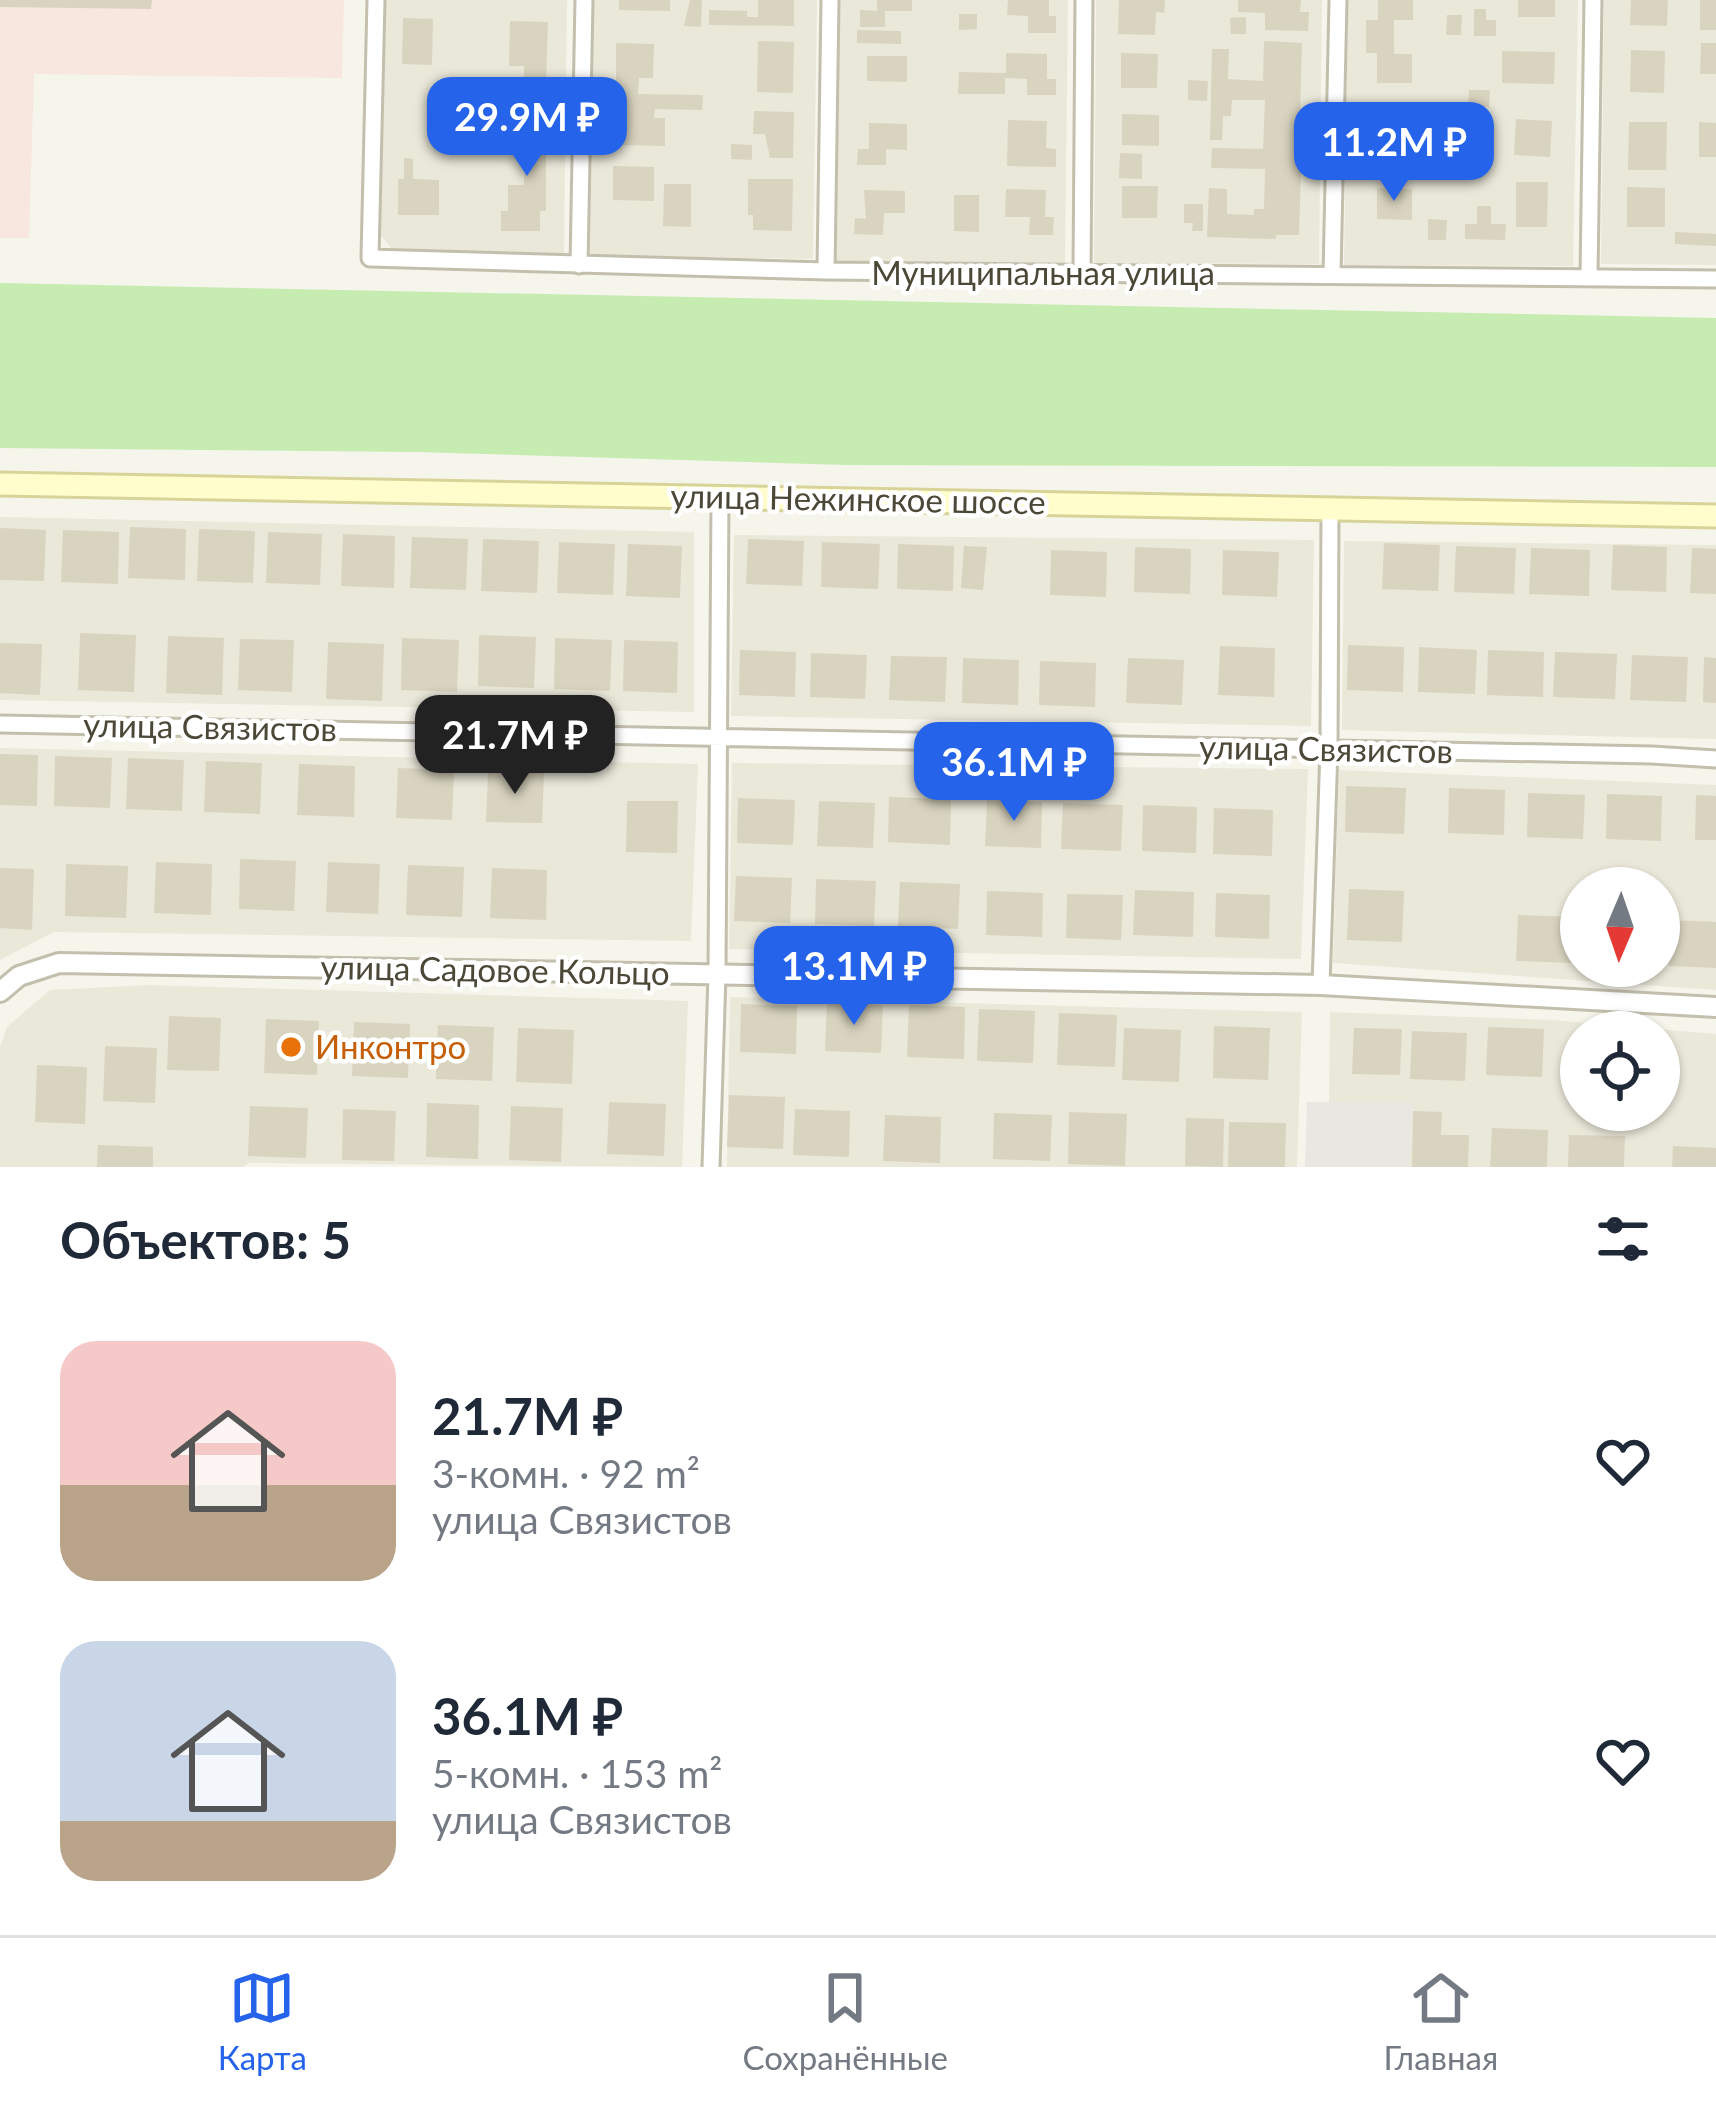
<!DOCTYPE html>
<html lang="ru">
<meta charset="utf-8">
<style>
body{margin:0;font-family:Lato,sans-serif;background:#f6f6f7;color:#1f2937;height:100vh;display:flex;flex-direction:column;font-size:45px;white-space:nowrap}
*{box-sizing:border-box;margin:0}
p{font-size:39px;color:#747a83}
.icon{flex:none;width:66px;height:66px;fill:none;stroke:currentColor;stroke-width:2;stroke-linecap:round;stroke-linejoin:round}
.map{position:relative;height:1167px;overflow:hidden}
.sheet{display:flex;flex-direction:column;background:#fff;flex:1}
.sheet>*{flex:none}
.needle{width:78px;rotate:182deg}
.tools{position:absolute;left:1560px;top:867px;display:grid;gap:24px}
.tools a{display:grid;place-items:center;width:120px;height:120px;border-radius:50%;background:#fff;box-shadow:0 3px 9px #0004;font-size:60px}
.price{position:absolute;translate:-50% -102px;padding:0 27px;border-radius:24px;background:#2563eb;color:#fff;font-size:39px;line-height:78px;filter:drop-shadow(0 3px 6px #0008)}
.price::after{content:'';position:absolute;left:50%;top:72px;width:36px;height:27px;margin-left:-18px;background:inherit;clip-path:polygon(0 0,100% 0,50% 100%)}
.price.on{background:#222;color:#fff}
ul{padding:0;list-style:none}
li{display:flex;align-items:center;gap:36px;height:300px;padding:0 60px}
li span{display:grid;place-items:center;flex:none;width:336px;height:240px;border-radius:36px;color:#555}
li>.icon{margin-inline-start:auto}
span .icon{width:144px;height:144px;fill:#fffc;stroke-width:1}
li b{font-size:51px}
h2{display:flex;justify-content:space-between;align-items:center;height:144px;padding:0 60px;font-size:51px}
.tabs{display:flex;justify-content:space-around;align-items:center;height:168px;border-top:3px solid #e0e1e3;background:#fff;font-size:33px;color:#747a83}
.tabs a{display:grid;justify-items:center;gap:6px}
.tabs .on{color:#2563eb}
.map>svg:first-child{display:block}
.residential{fill:#eae8d9;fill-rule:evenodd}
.medical{fill:#f7e7de}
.green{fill:#c6ecb2}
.parking{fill:#e8e7e2}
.building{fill:#d9d4bf}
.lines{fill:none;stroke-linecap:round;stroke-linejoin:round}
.minor-casing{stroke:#c3bfad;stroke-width:21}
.tertiary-casing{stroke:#c3bfad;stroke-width:24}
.secondary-casing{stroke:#d8d499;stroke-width:27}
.minor{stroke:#fff;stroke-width:15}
.tertiary{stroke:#fff;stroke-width:18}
.secondary{stroke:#fffdcc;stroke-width:21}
.food-dot{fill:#e8710a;stroke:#fff;stroke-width:4.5}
.labels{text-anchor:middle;stroke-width:9;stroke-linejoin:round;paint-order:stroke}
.street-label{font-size:33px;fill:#4b4838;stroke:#fff}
.food-label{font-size:33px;fill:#c56008;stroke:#fff;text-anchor:start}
</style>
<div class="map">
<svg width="1716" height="1167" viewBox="0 0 1716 1167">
<rect width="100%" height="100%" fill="#f6f5eb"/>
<path class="residential" d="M 383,0 L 567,0 L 564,254 L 392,249 L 378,232 Z
M 591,0 L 817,0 L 813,259 L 588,255 Z
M 838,0 L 1068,0 L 1065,263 L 835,261 Z
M 1096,0 L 1322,0 L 1319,264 L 1094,263 Z
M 1348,0 L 1578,0 L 1573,266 L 1344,265 Z
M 1604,0 L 1716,0 L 1716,265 L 1601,264 Z
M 0,517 L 694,532 L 694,712 L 0,700 Z
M 734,535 L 1314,540 L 1311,726 L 731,716 Z
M 1344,541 L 1716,545 L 1716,739 L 1342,730 Z
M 0,748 L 698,764 L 691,941 L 54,932 L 0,960 Z
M 732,763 L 1308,769 L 1301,959 L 729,949 Z
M 1339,770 L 1716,785 L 1716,990 L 1333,963 ZM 1581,888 L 1659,888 L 1659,966 L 1581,966 Z
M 150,985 L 688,1001 L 682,1167 L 249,1163 L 243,1167 L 0,1167 L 0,1047 L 7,1027 L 50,990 Z
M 730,997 L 1302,1012 L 1297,1167 L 727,1167 Z
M 1330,1012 L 1553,1020 L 1716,1034 L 1716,1167 L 1409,1167 L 1413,1103 L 1329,1103 ZM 1581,1032 L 1659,1032 L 1659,1110 L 1581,1110 Z"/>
<path class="medical" d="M 0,0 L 344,0 L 342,78 L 34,74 L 29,238 L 0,238 Z"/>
<path class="green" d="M 0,283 L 1716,318 L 1716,467 L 845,465 L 417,452 L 0,448 Z"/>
<path class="parking" d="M 1307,1102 L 1413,1103 L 1409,1167 L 1305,1167 Z"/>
<path class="building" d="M 0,0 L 152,0 L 151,9 L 0,7 Z
M 619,0 L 670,0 L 670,11 L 619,10 Z
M 690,0 L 702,0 L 701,27 L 684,26 Z
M 758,0 L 794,0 L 794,26 L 709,25 L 709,10 L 747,11 L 747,17 L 758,17 Z
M 877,0 L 912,0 L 912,11 L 885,11 L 885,27 L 860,27 L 860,10 L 877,11 Z
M 1008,0 L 1049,0 L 1049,16 L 1056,16 L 1056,33 L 1028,33 L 1028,16 L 1007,15 Z
M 1119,0 L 1165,0 L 1164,13 L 1156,12 L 1155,35 L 1118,34 Z
M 1238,0 L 1301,0 L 1300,12 L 1309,12 L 1308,31 L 1265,30 L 1265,13 L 1238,12 Z
M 1378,0 L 1413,0 L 1413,20 L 1394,20 L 1394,54 L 1412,54 L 1412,83 L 1377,83 L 1377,53 L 1366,53 L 1366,20 L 1378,20 Z
M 1518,0 L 1555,0 L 1555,17 L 1518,17 Z
M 1631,0 L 1668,0 L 1667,26 L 1630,25 Z
M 1700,0 L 1716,0 L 1716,30 L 1700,30 Z
M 1474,9 L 1486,9 L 1486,20 L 1496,20 L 1496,36 L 1474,36 Z
M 959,14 L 977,14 L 977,29 L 959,30 Z
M 1447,15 L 1462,15 L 1461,35 L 1446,35 Z
M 1246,17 L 1246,34 L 1231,34 L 1230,18 Z
M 403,18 L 433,19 L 432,65 L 402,64 Z
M 510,21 L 548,22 L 545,111 L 509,110 L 510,80 L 524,81 L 524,66 L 509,66 Z
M 857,30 L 901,31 L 901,44 L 857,43 Z
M 758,41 L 794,42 L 793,93 L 757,92 Z
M 1264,41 L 1302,43 L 1299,151 L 1313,151 L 1313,171 L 1301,171 L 1299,235 L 1276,235 L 1276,239 L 1207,237 L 1209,188 L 1227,189 L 1227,214 L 1254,215 L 1254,209 L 1264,209 L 1265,169 L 1211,168 L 1212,148 L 1263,149 L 1265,100 L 1232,100 L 1231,116 L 1223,116 L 1222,140 L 1210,140 L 1212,49 L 1229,49 L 1228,79 L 1263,81 Z
M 616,43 L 654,44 L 653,78 L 639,78 L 638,94 L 703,95 L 702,110 L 655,109 L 654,118 L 665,118 L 665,146 L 617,145 L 618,111 L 608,111 L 609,93 L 616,93 Z
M 1701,43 L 1716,43 L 1716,74 L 1700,74 Z
M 1631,50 L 1665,51 L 1664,93 L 1630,92 Z
M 1502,51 L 1555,52 L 1554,84 L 1502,83 Z
M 1006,53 L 1047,54 L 1047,79 L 1056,79 L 1056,95 L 1027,95 L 1027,79 L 1005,78 L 1005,94 L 958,94 L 959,72 L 1006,73 Z
M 1121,53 L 1158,54 L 1157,88 L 1121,88 Z
M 867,56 L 907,56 L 907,82 L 867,81 Z
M 1188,80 L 1208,81 L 1207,101 L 1188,100 Z
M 1469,90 L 1490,90 L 1489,107 L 1468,106 Z
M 754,111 L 794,112 L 793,158 L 770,158 L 765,134 L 753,134 Z
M 1122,114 L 1159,115 L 1159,146 L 1122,145 Z
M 1516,119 L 1552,121 L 1550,157 L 1514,155 Z
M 1008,120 L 1047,121 L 1046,148 L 1056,149 L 1056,167 L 1007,166 Z
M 1629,122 L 1667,122 L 1666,170 L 1628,170 Z
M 1699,122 L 1716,123 L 1716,157 L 1699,157 Z
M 869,123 L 907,124 L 907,150 L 886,149 L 886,165 L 857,165 L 858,149 L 869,149 Z
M 507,125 L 546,125 L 546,211 L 540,211 L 540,231 L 501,231 L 501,211 L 508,211 L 508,185 L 524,185 L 524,156 L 507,155 Z
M 1374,125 L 1410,126 L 1409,156 L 1373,154 Z
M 731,144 L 752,145 L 752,160 L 731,159 Z
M 1120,153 L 1142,154 L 1142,179 L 1119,178 Z
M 404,158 L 413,159 L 413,179 L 439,180 L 439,215 L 398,215 L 398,179 L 404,179 Z
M 1375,164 L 1410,164 L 1410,179 L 1375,178 Z
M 613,166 L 654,167 L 654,201 L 613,200 Z
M 748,179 L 793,179 L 792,231 L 753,230 L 753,215 L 748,215 Z
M 1516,182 L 1548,182 L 1547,227 L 1516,227 Z
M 664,184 L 691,184 L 691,227 L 663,226 Z
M 1122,186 L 1158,186 L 1157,218 L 1122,218 Z
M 1627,187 L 1665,188 L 1665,227 L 1627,227 Z
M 1377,188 L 1412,189 L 1412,220 L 1377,219 Z
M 1006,189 L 1046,190 L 1045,217 L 1054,217 L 1053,235 L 1029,235 L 1030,217 L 1005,217 Z
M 864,190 L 905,191 L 905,213 L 884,213 L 883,235 L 854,234 L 855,218 L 866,219 Z
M 954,195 L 979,195 L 979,232 L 954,231 Z
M 1184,204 L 1203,204 L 1203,231 L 1192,231 L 1193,223 L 1184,223 Z
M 1477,206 L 1491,206 L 1491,224 L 1506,224 L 1505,240 L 1465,239 L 1465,224 L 1477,224 Z
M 1428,219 L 1447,220 L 1446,240 L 1428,240 Z
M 1675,232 L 1716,234 L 1716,246 L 1675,244 Z
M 130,527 L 186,529 L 185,580 L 128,578 Z
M 0,528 L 46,530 L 44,581 L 0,580 Z
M 199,529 L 255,531 L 253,583 L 197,581 Z
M 63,530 L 119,532 L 118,584 L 61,582 Z
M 268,532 L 322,534 L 320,585 L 266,583 Z
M 343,534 L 395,536 L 394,588 L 341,586 Z
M 412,537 L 468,539 L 466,590 L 410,588 Z
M 483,539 L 539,541 L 537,593 L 481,591 Z
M 748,539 L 804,541 L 802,586 L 746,584 Z
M 559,542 L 615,544 L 613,595 L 557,593 Z
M 822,542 L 880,544 L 878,589 L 821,587 Z
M 1384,543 L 1440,545 L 1438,591 L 1382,589 Z
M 628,544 L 682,546 L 680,598 L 626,596 Z
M 898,544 L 954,546 L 953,591 L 897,589 Z
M 1613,545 L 1667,547 L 1666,592 L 1611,590 Z
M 964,546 L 987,547 L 983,590 L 961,588 Z
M 1456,546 L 1516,548 L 1514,594 L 1454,592 Z
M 1135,547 L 1191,549 L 1190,594 L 1134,592 Z
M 1531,548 L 1590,550 L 1589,596 L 1529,594 Z
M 1692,548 L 1716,549 L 1716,594 L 1690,593 Z
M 1051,550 L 1107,552 L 1106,597 L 1050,595 Z
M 1223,550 L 1279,552 L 1277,597 L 1222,595 Z
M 80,633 L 136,635 L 134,692 L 78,690 Z
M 479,635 L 536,637 L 534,688 L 478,686 Z
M 168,636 L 224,638 L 222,695 L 166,693 Z
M 402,638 L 459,640 L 457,692 L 401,690 Z
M 555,638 L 612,640 L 610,691 L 554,689 Z
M 240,639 L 294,640 L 292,692 L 238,690 Z
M 624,640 L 678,642 L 677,693 L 623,691 Z
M 328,642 L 384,644 L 382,701 L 326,699 Z
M 0,643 L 42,644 L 40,695 L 0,693 Z
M 1348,645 L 1404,647 L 1403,692 L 1347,690 Z
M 1220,646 L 1275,648 L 1274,697 L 1218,695 Z
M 1419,647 L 1477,650 L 1475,694 L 1418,692 Z
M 740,650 L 796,652 L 795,697 L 739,695 Z
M 1488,650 L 1544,652 L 1543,697 L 1487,695 Z
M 1555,652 L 1617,654 L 1615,699 L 1553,697 Z
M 811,653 L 867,655 L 865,699 L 810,697 Z
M 1632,655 L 1688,657 L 1686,702 L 1630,700 Z
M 891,656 L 947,657 L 945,702 L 889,700 Z
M 1704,657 L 1716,658 L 1716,703 L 1703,702 Z
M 963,658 L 1019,660 L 1018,705 L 962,703 Z
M 1128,658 L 1184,660 L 1182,705 L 1126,703 Z
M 1040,661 L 1096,663 L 1095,707 L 1039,705 Z
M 0,754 L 38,755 L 37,806 L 0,805 Z
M 55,756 L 112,758 L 110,808 L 54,806 Z
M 128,758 L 184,760 L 182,811 L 126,809 Z
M 206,761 L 262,763 L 260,814 L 204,812 Z
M 299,764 L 355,766 L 354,817 L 297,815 Z
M 398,768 L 454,770 L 452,820 L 396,818 Z
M 488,771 L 544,773 L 542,823 L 486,822 Z
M 1346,786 L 1406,788 L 1404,834 L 1345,832 Z
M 1449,788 L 1505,790 L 1504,835 L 1448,833 Z
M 1528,793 L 1585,795 L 1583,839 L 1527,837 Z
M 1607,794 L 1662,796 L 1661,841 L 1606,839 Z
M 1696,795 L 1716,796 L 1716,840 L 1695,840 Z
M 889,797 L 951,799 L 950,845 L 888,842 Z
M 738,798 L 795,800 L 793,845 L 737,843 Z
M 987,800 L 1042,802 L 1041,848 L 985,846 Z
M 627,801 L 678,801 L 677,853 L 626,852 Z
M 819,801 L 875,803 L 873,848 L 817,846 Z
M 1063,803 L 1123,805 L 1121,851 L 1061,849 Z
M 1143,805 L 1197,807 L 1196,853 L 1142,851 Z
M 1214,808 L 1273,810 L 1272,856 L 1213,854 Z
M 240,859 L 296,861 L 294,911 L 239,909 Z
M 156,862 L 212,864 L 211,915 L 154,913 Z
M 328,862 L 380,864 L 378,914 L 326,912 Z
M 66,864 L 128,866 L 126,918 L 65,916 Z
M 408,865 L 464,867 L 462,917 L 406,915 Z
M 0,868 L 34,869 L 32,930 L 0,928 Z
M 492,868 L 547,870 L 546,920 L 490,918 Z
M 736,876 L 792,878 L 790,923 L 734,921 Z
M 816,879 L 876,881 L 874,926 L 815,924 Z
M 900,882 L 960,884 L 958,929 L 898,926 Z
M 1349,889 L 1404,891 L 1402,942 L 1347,940 Z
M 1135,890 L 1194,892 L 1193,937 L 1133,935 Z
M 987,891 L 1043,893 L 1042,937 L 986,935 Z
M 1216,893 L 1270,895 L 1269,939 L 1215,937 Z
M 1067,894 L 1123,895 L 1121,940 L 1066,938 Z
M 1518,915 L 1576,917 L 1574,963 L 1516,961 Z
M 1671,920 L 1716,922 L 1716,968 L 1669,966 Z
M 827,1003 L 883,1005 L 881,1053 L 825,1051 Z
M 741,1004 L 797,1006 L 796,1054 L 740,1052 Z
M 909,1005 L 965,1007 L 964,1059 L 907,1057 Z
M 979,1009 L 1035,1011 L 1033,1063 L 977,1061 Z
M 1059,1013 L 1117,1015 L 1115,1067 L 1057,1065 Z
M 169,1016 L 221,1018 L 219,1071 L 167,1070 Z
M 266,1019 L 319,1021 L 317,1075 L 264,1073 Z
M 354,1022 L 410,1024 L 408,1078 L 352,1076 Z
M 438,1025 L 494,1027 L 492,1081 L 436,1079 Z
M 1214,1026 L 1270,1028 L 1268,1080 L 1213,1078 Z
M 1488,1027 L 1544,1029 L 1542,1077 L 1486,1075 Z
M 518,1028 L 574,1030 L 572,1084 L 516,1082 Z
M 1124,1028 L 1181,1030 L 1179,1082 L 1122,1080 Z
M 1354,1028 L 1402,1029 L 1400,1075 L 1352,1074 Z
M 1412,1031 L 1467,1033 L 1465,1081 L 1410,1079 Z
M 105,1046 L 157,1048 L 155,1103 L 103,1101 Z
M 37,1065 L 87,1067 L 85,1124 L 35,1122 Z
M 729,1095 L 785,1097 L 783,1149 L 727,1147 Z
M 609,1102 L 666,1104 L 664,1156 L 607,1154 Z
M 427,1103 L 479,1105 L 478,1159 L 426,1157 Z
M 250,1106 L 308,1108 L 306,1158 L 248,1156 Z
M 511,1106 L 563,1108 L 561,1162 L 509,1160 Z
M 343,1109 L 396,1111 L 394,1161 L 342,1160 Z
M 795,1109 L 850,1111 L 849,1157 L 793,1155 Z
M 1413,1111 L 1442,1112 L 1441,1135 L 1469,1135 L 1468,1167 L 1412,1167 Z
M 1069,1112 L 1127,1114 L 1125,1166 L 1068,1164 Z
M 994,1113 L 1052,1115 L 1050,1161 L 993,1159 Z
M 885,1115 L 941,1117 L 940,1163 L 883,1161 Z
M 1186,1118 L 1224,1119 L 1223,1167 L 1185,1166 Z
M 1229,1122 L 1286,1123 L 1285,1167 L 1228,1167 Z
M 1492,1128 L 1548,1130 L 1547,1167 L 1490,1167 Z
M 1569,1135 L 1625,1136 L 1624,1167 L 1568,1167 Z
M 98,1145 L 153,1147 L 153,1167 L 97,1167 Z
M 1673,1146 L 1716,1148 L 1716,1167 L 1672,1167 Z"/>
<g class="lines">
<g class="minor-casing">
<path id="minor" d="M 376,0 L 370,258 L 826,271 L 1716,279
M 579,265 L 584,0
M 826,271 L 830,0
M 1082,273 L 1084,0
M 1332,275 L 1338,0
M 1589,276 L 1593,0
M 0,724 L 1652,755 L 1716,759
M 1321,985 L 1329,749 L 1330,508
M 711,1167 L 717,974 L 720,496"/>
</g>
<g class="tertiary-casing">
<path id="tertiary" d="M 0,992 L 19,976 L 59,963 L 1321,985 L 1716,1007"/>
</g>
<g class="secondary-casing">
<path id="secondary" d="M 0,484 L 1716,516"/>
</g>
<use href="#minor" class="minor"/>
<use href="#tertiary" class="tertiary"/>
<use href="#secondary" class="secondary"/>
</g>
<circle class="food-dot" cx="291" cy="1047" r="12"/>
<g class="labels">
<g class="street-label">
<text x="1043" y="285">Муниципальная улица</text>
<text transform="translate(858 499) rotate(1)" y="12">улица Нежинское шоссе</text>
<text transform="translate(210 727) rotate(1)" y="12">улица Связистов</text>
<text transform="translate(1326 749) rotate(1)" y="12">улица Связистов</text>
<text transform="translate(495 970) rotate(1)" y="12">улица Садовое Кольцо</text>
</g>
<g class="food-label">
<text x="315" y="1059">Инконтро</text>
</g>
</g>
</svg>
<div class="tools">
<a><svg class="needle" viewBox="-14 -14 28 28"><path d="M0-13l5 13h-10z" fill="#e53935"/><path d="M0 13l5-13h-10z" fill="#747a83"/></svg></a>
<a><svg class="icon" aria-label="locate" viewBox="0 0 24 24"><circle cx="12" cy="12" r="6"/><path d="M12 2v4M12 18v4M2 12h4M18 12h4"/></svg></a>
</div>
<b class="price" style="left:527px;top:179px">29.9M ₽</b>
<b class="price" style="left:1394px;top:204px">11.2M ₽</b>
<b class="price on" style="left:515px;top:797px">21.7M ₽</b>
<b class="price" style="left:1014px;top:824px">36.1M ₽</b>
<b class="price" style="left:854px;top:1028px">13.1M ₽</b>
</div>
<section class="sheet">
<h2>Объектов: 5<svg class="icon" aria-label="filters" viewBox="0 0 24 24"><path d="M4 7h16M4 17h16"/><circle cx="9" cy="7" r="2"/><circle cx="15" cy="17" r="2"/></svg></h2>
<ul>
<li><span style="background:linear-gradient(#f6c9c9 60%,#b9a48a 0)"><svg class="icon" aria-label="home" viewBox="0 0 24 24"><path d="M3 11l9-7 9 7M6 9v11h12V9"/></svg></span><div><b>21.7M ₽</b><p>3-комн. · 92 m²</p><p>улица Связистов</p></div><svg class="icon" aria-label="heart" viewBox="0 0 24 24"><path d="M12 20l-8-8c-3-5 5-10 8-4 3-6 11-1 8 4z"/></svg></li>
<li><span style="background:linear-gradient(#c9d6e8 75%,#b9a48a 0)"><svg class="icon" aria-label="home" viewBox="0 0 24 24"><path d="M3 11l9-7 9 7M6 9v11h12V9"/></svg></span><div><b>36.1M ₽</b><p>5-комн. · 153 m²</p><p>улица Связистов</p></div><svg class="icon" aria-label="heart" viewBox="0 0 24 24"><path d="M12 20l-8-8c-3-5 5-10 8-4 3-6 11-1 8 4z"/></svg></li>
</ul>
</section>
<nav class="tabs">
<a class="on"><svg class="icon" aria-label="map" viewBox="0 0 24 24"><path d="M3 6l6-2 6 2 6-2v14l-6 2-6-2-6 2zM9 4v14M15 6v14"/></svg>Карта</a>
<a><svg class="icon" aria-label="saved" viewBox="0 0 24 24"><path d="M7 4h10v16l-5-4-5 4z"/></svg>Сохранённые</a>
<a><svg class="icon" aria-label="home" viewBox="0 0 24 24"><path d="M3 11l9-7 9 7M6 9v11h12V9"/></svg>Главная</a>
</nav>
